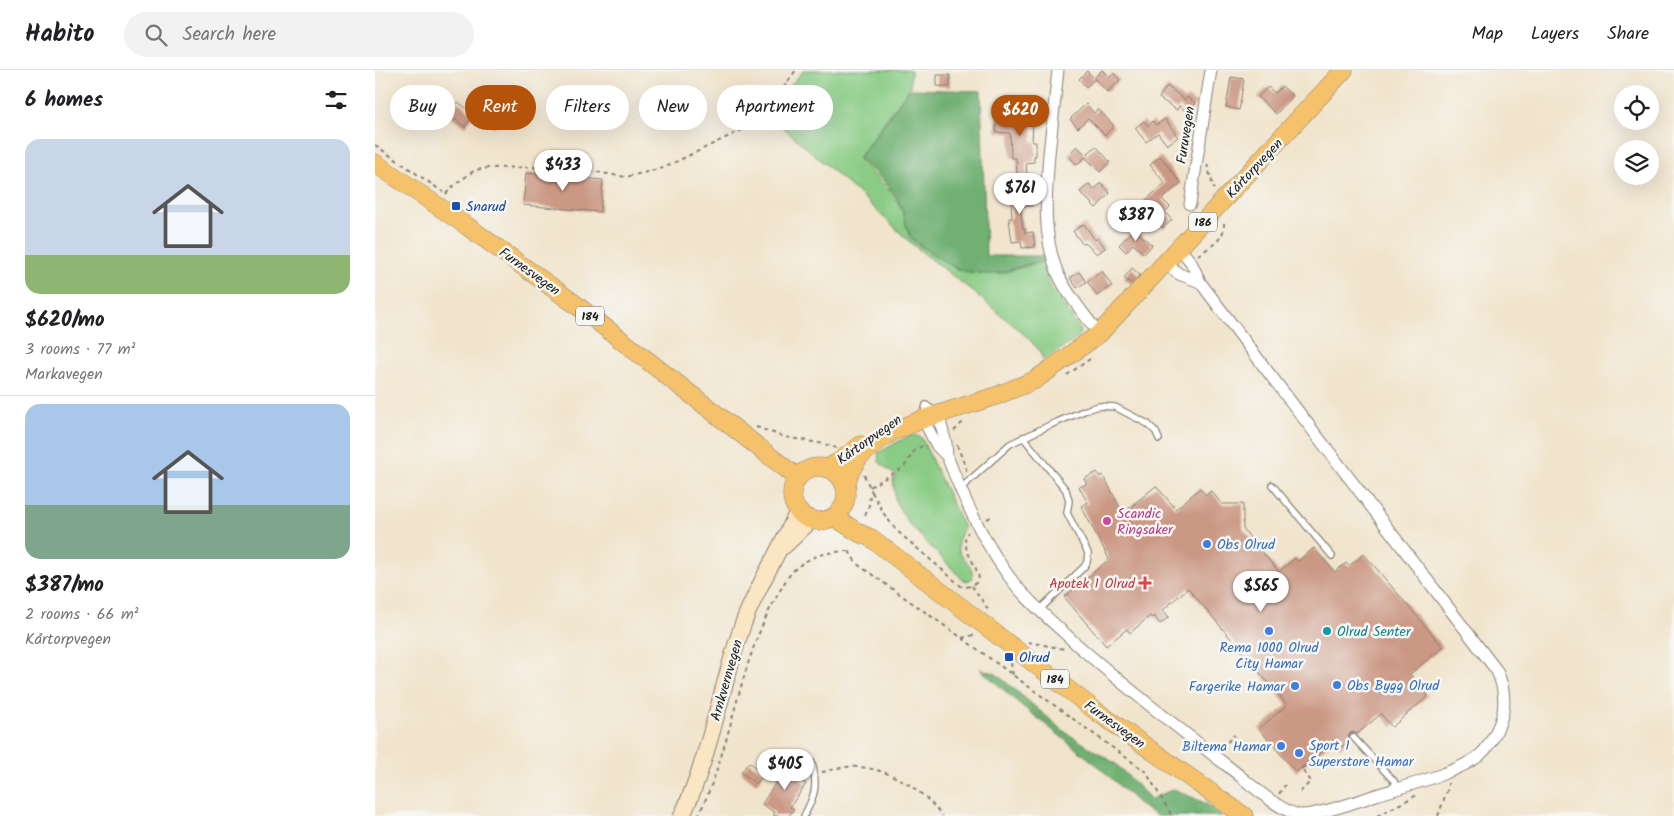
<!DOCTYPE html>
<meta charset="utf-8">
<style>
body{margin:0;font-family:Kalam,sans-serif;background:#f2f2f2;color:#202124;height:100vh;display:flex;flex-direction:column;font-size:19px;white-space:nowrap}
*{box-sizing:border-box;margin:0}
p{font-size:16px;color:#757577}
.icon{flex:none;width:28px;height:28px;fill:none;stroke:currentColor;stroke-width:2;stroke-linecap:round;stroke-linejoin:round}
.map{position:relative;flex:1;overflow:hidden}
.sheet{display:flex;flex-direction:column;background:#fff;width:375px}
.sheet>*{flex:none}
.banner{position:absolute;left:15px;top:15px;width:475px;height:45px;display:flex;gap:10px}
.buttons{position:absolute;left:1239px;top:15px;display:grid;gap:10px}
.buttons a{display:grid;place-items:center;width:45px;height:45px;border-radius:50%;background:#fff;box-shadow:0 5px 20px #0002;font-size:25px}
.price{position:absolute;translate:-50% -42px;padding:0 11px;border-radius:18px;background:#fff;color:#222;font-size:16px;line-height:32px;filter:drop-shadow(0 1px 2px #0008)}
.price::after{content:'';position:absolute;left:50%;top:30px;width:15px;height:11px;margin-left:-8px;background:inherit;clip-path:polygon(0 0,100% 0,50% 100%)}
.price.on{background:#b45309;color:#fff}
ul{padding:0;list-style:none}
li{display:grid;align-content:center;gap:10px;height:265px;padding:0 25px}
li+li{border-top:1px solid #e0e0e0}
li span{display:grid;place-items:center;height:155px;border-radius:15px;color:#555}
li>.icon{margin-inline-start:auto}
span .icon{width:90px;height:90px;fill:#fffc;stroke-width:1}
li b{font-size:21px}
h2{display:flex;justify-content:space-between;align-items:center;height:60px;padding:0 25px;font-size:21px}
.tag{padding:0 18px;border-radius:22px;background:#fff;box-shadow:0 5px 20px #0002;font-size:18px;line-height:45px}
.tag.on{background:#b45309;color:#fff}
header{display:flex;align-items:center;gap:30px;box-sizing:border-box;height:70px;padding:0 25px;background:#fff;border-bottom:1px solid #e0e0e0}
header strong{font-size:24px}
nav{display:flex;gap:28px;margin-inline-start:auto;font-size:18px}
.search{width:350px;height:45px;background:#f2f2f2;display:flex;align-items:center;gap:12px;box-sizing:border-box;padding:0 18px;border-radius:28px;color:#757577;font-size:19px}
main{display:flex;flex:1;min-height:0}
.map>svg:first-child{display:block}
.green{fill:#8acc85;stroke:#537450}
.forest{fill:#6fb072;stroke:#466647}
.building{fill:#cb9884}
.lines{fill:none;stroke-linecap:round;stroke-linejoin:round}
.service-casing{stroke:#868074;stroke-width:8}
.minor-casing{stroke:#868074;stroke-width:13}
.secondary-casing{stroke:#868074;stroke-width:18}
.primary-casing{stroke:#868074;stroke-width:19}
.path{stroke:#868074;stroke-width:2;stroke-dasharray:4 4;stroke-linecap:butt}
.service{stroke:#fff;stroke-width:5.5}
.minor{stroke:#fff;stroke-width:11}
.secondary{stroke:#fbe6c4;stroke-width:16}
.primary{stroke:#f5c16b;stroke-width:18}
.transit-dot{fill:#1a4fb4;stroke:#f6f6f2;stroke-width:2}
.hotel-dot{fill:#d1479c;stroke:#f6f6f2;stroke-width:2}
.shop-dot{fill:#3f7fe0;stroke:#f6f6f2;stroke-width:2}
.health-dot{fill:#e0444e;stroke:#f6f6f2;stroke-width:2}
.culture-dot{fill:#0f9aa8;stroke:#f6f6f2;stroke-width:2}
.labels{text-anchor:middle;stroke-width:5;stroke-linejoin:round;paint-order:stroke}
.shield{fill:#f6f6f2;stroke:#5d5d5c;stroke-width:1}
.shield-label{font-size:12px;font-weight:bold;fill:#1c1c1c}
.street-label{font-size:14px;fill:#1c1c1c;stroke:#f6f6f2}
.transit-label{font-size:14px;fill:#164399;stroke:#f6f6f2;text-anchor:start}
.hotel-label{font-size:14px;fill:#b23c85;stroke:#f6f6f2;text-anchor:start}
.shop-label{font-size:14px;fill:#366cbe;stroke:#f6f6f2;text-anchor:start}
.health-label{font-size:14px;fill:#be3a42;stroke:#f6f6f2;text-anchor:end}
.culture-label{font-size:14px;fill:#0d838f;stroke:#f6f6f2;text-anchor:start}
</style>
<header>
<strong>Habito</strong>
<div class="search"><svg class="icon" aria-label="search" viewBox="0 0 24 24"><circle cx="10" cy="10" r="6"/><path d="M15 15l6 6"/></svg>Search here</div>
<nav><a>Map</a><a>Layers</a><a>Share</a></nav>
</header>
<main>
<section class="sheet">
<h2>6 homes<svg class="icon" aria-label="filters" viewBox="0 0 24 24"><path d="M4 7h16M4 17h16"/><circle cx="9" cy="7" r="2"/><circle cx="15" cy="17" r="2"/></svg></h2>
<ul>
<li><span style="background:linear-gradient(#c9d6e8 75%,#8fb573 0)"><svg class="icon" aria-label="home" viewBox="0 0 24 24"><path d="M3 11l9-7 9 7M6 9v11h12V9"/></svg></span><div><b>$620/mo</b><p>3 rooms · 77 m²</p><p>Markavegen</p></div></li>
<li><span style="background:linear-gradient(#a9c7e8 65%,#7fa58c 0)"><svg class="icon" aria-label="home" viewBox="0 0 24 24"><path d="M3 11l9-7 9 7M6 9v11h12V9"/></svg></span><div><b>$387/mo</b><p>2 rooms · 66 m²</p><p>Kårtorpvegen</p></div></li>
</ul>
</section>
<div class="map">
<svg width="1299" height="746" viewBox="0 0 1299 746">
<rect width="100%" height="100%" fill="#f6f6f2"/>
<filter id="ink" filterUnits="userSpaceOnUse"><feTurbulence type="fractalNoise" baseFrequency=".02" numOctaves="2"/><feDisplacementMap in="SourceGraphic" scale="10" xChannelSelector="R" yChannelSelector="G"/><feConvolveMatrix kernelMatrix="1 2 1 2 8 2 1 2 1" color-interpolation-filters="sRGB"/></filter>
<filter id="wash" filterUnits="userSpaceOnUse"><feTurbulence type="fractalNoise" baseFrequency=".0096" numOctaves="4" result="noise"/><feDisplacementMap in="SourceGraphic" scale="20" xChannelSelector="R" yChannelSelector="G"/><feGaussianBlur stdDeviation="1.12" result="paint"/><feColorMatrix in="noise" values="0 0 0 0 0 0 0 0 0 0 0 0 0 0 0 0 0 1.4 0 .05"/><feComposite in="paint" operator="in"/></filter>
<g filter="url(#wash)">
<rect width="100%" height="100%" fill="#f1e4cc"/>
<path class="green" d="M 429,0 L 536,0 L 535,17 L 483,88 L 514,120 L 523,132 L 530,148 L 534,166 L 542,174 L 580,198 L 589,201 L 612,204 L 627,203 L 664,192 L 667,196 L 677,219 L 704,258 L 705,263 L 703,268 L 668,290 L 664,280 L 652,267 L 601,224 L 537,174 L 491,130 L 394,45 L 390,36 L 403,20 L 409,23 Z
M 535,365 L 546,367 L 589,458 C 587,462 584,468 583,473 C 581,488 602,494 596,509 L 592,511 L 587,509 L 534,454 L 521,433 L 518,410 L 521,406 L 504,392 L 503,383 Z"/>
<path class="forest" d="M 535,19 L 606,21 L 611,186 L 672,186 L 671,192 C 650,192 633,204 612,204 C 605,203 596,202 589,201 C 577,197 542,176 535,165 C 529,155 530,141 523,130 C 513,113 498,101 484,88 Z
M 605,599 L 620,603 L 690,662 L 741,694 L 776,729 L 799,719 L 832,734 L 847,746 L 782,746 L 766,736 L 723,696 L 646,635 Z"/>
<g id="blocks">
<path class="building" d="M 727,0 L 734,7 L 738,3 L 745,10 L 732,22 L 719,8 Z
M 712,1 L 720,9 L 711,17 L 704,9 Z
M 562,5 L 575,5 L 575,17 L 562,16 Z
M 856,7 L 869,9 L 864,40 L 851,37 Z
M 792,16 L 810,30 L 812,27 L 821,33 L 814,43 L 804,36 L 802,40 L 784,28 Z
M 907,16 L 918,26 L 901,44 L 883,27 L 893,17 L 900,23 Z
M 83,32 L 99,44 L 90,57 L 74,45 Z
M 638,32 L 652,33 L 651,50 L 658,51 L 657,72 L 661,72 L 661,86 L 659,86 L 659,92 L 651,93 L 652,105 L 642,105 L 641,88 L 636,88 L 635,63 L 621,62 L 621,49 L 637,50 Z
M 711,34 L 719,43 L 723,39 L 739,56 L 730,65 L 713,48 L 703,58 L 695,49 Z
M 119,40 L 131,48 L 126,56 L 122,53 L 119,58 L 110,53 Z
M 790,49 L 803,67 L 792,75 L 783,63 L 771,72 L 760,58 L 769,51 L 773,56 L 778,51 L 781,55 Z
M 702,76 L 711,85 L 721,76 L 735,92 L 725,102 L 710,87 L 702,95 L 693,85 Z
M 785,86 L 806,113 L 787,129 L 795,137 L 790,142 L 797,150 L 788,158 L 781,150 L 783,148 L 769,132 L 790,113 L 775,95 Z
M 151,103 L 228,110 L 225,142 L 148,135 Z
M 635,111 L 648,111 L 648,120 L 651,120 L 652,125 L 657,125 L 657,136 L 645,136 L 648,159 L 650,159 L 650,163 L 658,162 L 660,177 L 647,178 L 646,171 L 637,172 L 634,148 L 637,148 Z
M 726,113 L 735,123 L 721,138 L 705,122 L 714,114 L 719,120 Z
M 709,154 L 720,170 L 723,168 L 730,178 L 722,184 L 710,173 L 708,175 L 698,161 Z
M 759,159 L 777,175 L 769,184 L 758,174 L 751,182 L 744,175 Z
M 757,198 L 765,205 L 756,214 L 749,208 Z
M 727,201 L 737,216 L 722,226 L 712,211 Z
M 704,202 L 711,212 L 702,218 L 695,208 Z
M 722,402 L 725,407 L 728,405 L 748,443 L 781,416 L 801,439 L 825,418 L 831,425 L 836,421 L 847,434 L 868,434 L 868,459 L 904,502 L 920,488 L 923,491 L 939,478 L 960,502 L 971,493 L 974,496 L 989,484 L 1068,577 L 1035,604 L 1053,626 L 1017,657 L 1006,644 L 982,664 L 979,662 L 975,663 L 973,666 L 975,670 L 965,678 L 959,670 L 921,702 L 884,659 L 912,635 L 813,518 L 788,540 L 794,547 L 785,554 L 779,546 L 777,548 L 775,546 L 755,563 L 752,559 L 731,576 L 689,527 L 698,520 L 697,519 L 703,514 L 704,515 L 734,489 L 706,436 L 713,433 L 704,417 L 712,414 L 709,409 Z
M 374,692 L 389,704 L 381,714 L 366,702 Z
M 414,692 L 430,703 L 425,710 L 431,714 L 415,737 L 419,739 L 414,746 L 398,746 L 400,743 L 387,734 Z"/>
</g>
</g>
<g filter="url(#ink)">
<use href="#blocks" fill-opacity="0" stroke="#868074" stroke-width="1"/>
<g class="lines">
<g class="service-casing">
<path id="service" d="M 548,347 L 551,335 L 560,341
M 648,367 L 691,420 L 694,431 L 692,443 L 713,483 L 712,492 L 709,497 L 664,540
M 897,415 L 957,486
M 586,418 L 635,374 L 675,355 L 711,340 L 724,336 L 740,337 L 773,354 L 781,362 L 784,369
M 978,667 L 1019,711 L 1022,719
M 429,746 C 440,725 443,716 437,693"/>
</g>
<g class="minor-casing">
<path id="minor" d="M 683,0 C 680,28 677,56 674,84 C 671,125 667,165 683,204 C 693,226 710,245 724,264
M 815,134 L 836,0
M 791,193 L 804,204 L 825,212
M 563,344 L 571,373 L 572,386
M 548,349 L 562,376 L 572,386 C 589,430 610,476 639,513 C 656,535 679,553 699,572 C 749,616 802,657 855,698 C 872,711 904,741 924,745 C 941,746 984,731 1001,725 C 1030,716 1083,703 1105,685 C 1114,677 1120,665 1124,655 C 1132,636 1130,619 1122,601 L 887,294 L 825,212 L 816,192 L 804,178"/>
</g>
<g class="secondary-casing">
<path id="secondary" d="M 409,476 L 436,450
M 307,746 C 335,685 346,617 368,554 C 383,514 406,479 423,441"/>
</g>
<g class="primary-casing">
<path id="primary" d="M 0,93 L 92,156 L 200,234 L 423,408
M417 424a27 27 0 1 1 54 0a27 27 0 1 1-54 0Z
M 453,398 L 465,391 L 486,375
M 471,417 L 474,404 L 484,387 L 506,369 L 517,362 L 548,349 L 621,326 L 660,310 L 724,264 L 969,0
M 459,447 L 484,463 L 496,468 L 721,641 L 869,746"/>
</g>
<path class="path" d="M 0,75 L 68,122
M 832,94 L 839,119
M 71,124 L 78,116 L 100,100 L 113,98 L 165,97 L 209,100 L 251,107 L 288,98 L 367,60 L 389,46 L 421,0
M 823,185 C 836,176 850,170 849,153
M 692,305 L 715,289
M 381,357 L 410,367 L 449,374 L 461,378
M 579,361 L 588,352
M 582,375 L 592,401
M 489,405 L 497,422 L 495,423 L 494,435 L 489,449
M 495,417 L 529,397 L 540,380 L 549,375
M 497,422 L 509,444 L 521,460 L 586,516 C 594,518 600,516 604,509 C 602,493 583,476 593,462
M 612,449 L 618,446
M 474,481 L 482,494 L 587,568 L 771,702 L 797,746
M 597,516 L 613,539
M 587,568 L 599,565
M 653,572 L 690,579
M 636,593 L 638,606
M 847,678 L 859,665
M 447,702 C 454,701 462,698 470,697 C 508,694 545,716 567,746
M 925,722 L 936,711 L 926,699 L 935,690 L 943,694
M 904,724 L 910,715
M 323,746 C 356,679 362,603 396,537 C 403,525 409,511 418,501 C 434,485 453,482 474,481
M 1002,746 L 1044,724
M 1063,746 L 1073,718 L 1073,713"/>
<use href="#service" class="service"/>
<use href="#minor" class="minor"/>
<use href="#secondary" class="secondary"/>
<use href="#primary" class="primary"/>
</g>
</g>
<g class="transit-dot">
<rect x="76" y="131" width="10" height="10" rx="2.5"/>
<rect x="629" y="582" width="10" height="10" rx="2.5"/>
</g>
<circle class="hotel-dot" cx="732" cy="451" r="5"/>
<g class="shop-dot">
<circle cx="832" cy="474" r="5"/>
<circle cx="894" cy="561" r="5"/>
<circle cx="962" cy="615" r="5"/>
<circle cx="920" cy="616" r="5"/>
<circle cx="906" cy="676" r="5"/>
<circle cx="924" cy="683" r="5"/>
</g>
<path class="health-dot" d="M767.5 505.5h5v5h5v5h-5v5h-5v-5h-5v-5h5z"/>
<circle class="culture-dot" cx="952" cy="561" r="5"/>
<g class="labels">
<g class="shield">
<rect x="814" y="142.5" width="28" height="19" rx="4"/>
<rect x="201" y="236.5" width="28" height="19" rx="4"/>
<rect x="666" y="599.5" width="28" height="19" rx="4"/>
</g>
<g class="shield-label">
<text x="828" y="156">186</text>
<text x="215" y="250">184</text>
<text x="680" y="613">184</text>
</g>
<g class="street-label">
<text transform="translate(810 65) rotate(-81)" y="5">Furuvegen</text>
<text transform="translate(879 98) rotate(-47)" y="5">Kårtorpvegen</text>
<text transform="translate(155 201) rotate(36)" y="5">Furnesvegen</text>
<text transform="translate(494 369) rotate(-35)" y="5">Kårtorpvegen</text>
<text transform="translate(351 610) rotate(-74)" y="5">Arnkvernvegen</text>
<text transform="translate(740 654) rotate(36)" y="5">Furnesvegen</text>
</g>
<g class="transit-label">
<text x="91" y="141">Snarud</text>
<text x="644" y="592">Olrud</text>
</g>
<g class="hotel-label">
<text x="742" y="448">Scandic<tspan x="742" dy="16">Ringsaker</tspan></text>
</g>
<g class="shop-label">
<text x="842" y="479">Obs Olrud</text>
<text x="894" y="582" text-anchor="middle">Rema 1000 Olrud<tspan x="894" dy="16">City Hamar</tspan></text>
<text x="972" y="620">Obs Bygg Olrud</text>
<text x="910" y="621" text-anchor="end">Fargerike Hamar</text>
<text x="934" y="680">Sport 1<tspan x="934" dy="16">Superstore Hamar</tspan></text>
<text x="896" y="681" text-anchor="end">Biltema Hamar</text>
</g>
<g class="health-label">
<text x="760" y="518">Apotek 1 Olrud</text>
</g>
<g class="culture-label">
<text x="962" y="566">Olrud Senter</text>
</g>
</g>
</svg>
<div class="buttons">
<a><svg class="icon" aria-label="locate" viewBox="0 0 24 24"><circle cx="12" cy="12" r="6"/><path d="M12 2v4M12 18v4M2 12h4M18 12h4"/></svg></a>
<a><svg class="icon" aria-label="layers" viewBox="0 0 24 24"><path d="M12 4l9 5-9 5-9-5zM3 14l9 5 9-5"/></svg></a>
</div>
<b class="price on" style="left:645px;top:67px">$620</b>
<b class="price" style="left:188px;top:122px">$433</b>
<b class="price" style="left:645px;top:145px">$761</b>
<b class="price" style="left:761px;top:172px">$387</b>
<b class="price" style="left:886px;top:543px">$565</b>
<b class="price" style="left:410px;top:721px">$405</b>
<div class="banner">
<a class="tag">Buy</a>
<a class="tag on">Rent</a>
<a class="tag">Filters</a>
<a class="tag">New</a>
<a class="tag">Apartment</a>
</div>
</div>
</main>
